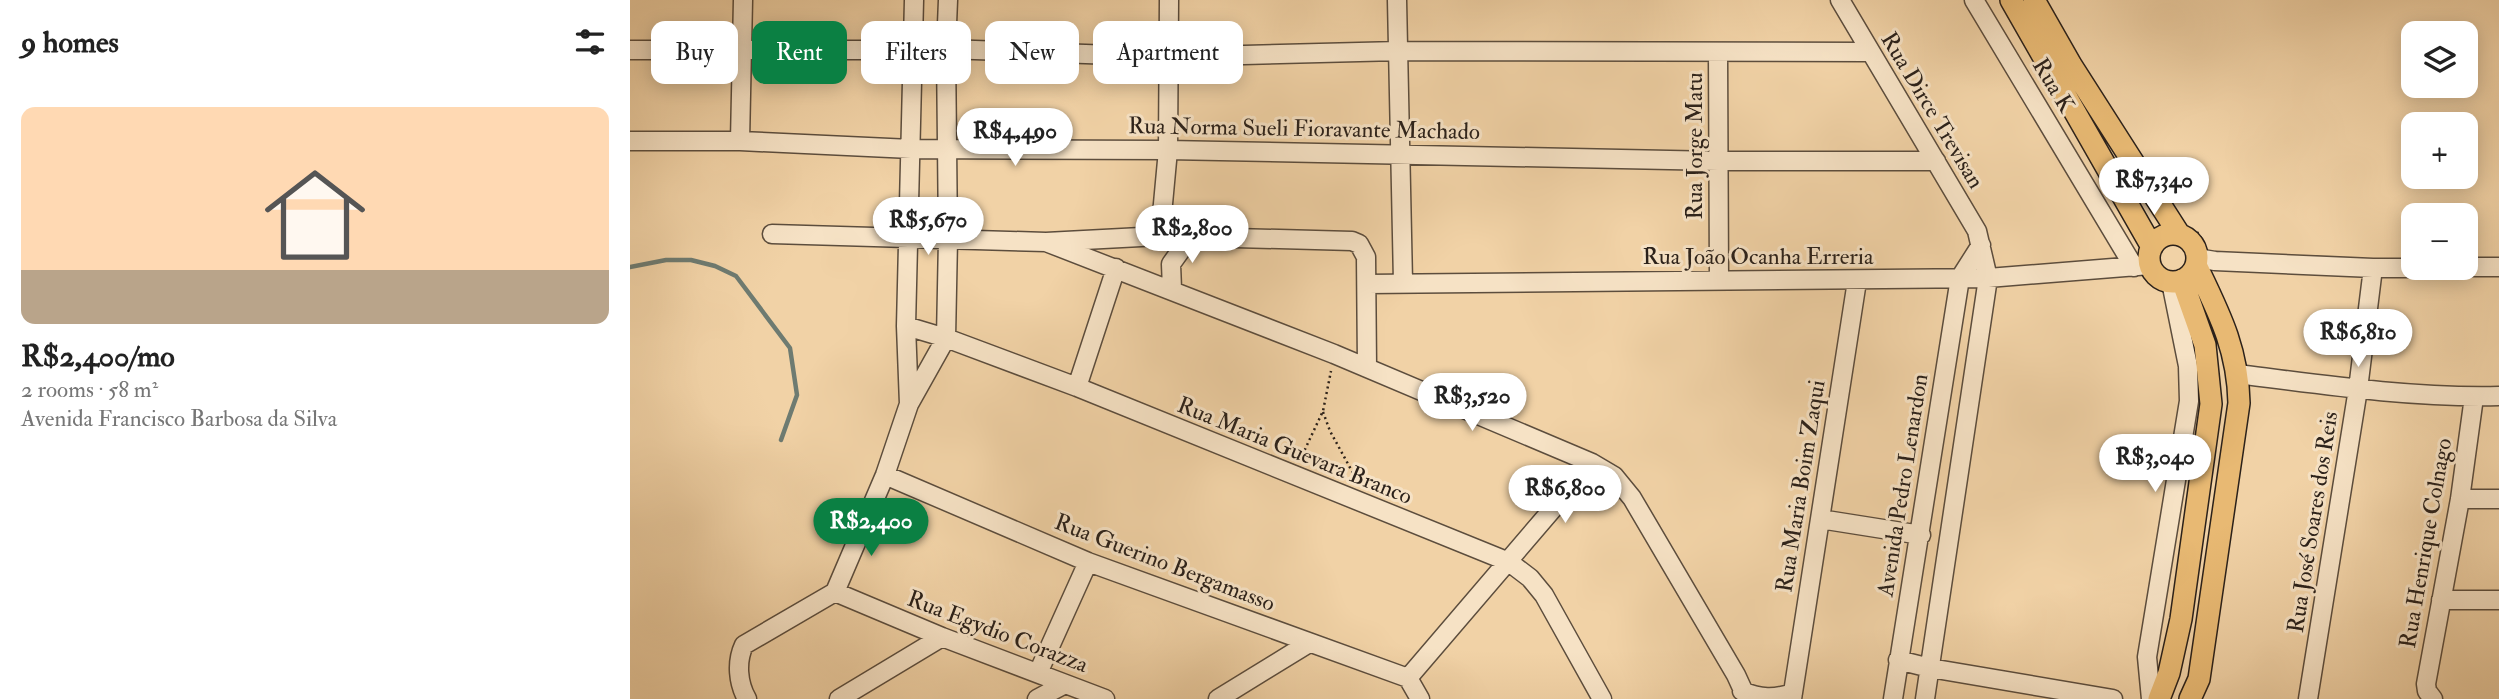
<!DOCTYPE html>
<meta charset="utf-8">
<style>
body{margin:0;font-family:"IM FELL Double Pica",serif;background:#f2f2f2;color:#222;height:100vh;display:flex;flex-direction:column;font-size:26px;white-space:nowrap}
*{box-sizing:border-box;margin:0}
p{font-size:23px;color:#767676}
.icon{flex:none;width:38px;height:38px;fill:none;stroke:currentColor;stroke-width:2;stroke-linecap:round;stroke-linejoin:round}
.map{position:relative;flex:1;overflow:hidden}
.sheet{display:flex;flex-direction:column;background:#fff;width:630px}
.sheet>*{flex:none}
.hud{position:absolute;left:21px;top:21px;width:665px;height:63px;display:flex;gap:14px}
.fabs{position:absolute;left:1771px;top:21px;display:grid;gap:14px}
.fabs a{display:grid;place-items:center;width:77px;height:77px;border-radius:14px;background:#fff;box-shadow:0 4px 18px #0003;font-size:35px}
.price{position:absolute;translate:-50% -60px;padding:0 16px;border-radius:24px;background:#fff;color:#222;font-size:23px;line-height:46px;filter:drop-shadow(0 2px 4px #0008)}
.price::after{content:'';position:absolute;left:50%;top:42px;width:21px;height:16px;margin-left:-10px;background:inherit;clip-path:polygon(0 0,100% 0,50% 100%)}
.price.current{background:#0b8043;color:#fff}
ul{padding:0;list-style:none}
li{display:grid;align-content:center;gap:14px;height:371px;padding:0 21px}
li+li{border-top:2px solid #e0e0e0}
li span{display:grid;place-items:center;height:217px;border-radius:14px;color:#555}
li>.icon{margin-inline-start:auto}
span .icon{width:126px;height:126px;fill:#fffc;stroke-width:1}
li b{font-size:30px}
h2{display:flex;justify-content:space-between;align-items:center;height:84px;padding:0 21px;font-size:30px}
.tag{padding:0 24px;border-radius:14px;background:#fff;box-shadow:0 4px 18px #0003;font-size:24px;line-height:63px}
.tag.current{background:#0b8043;color:#fff}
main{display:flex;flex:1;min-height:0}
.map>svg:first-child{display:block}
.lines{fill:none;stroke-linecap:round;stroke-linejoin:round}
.stream{stroke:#6e7b71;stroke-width:4.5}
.minor-casing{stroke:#5c4d3d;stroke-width:21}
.major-casing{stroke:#2b211a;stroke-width:24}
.path{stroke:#2b211a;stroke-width:2.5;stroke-dasharray:2 3.5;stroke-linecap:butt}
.minor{stroke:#f6e2c5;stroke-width:18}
.major{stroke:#e8b973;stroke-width:21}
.labels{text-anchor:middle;stroke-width:6;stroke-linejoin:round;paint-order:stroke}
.street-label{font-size:23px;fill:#2b211a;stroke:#f6e2c5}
</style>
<main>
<section class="sheet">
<h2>9 homes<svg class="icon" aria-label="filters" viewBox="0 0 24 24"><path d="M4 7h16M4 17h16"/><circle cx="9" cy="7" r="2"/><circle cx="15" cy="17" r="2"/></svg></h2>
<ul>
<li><span style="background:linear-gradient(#ffd9b3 75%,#b9a48a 0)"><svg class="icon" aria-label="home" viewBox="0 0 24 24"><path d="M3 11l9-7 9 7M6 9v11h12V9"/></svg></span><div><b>R$2,400/mo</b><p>2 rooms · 58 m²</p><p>Avenida Francisco Barbosa da Silva</p></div></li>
</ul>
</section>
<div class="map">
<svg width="1869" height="699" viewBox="0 0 1869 699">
<rect width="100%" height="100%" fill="#f1d2a6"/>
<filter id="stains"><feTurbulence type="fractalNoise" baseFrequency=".00286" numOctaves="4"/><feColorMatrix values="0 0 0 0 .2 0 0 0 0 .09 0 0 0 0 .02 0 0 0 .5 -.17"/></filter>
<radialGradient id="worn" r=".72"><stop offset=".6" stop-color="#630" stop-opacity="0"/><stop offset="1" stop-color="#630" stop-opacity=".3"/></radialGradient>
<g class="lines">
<path class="stream" d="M 0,267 L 36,260 L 61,260 L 85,266 L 106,276 L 160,348 L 167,395 L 151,440"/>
<g class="minor-casing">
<path id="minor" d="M 767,0 L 773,282
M 1210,0 L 1347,231 L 1358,278 L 1295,699
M 1344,0 L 1504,267
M 316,49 L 539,57 L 769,51 L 1239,52
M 0,50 L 284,50
M 1088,52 L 1089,281
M 0,141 L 110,141 L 281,149 L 538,150 L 1088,161 L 1306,161
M 110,141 L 113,0
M 142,234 L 416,242 L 530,236 L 722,241 L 729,244 L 736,257 L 737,367
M 530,236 L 538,150 L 539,0
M 416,242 L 704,354 L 962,463 L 984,476 L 1002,498 L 1106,675 L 1117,699
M 1567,258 L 1585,261 L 1743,268 L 1800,268
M 1836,267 L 1869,267
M 737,284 L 1358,278 L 1520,265
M 542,289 L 541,264 L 561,236
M 276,326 L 316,338 L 447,387 L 879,562 L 900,578 L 914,595 L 972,699
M 1608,374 C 1694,385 1782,398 1869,396
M 447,387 L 486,268
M 279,404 L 276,326 L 284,0
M 255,475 L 458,562 L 778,678 L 790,699
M 1830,499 L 1869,499
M 1190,519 L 1291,535
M 205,592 L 312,637 L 475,699
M 1811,600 L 1869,600
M 1268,660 L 1300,668 L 1483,699
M 408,673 L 458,562
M 778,678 L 962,463
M 1112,691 C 1131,699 1144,699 1163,693
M 117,699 C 108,683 106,662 114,645 L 205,592 L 255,475 L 279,404 L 316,338 L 318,239 L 316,49 L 318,0
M 209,699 L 312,637
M 407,699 L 435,684
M 588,699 L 679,643
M 1162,699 L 1227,281
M 1263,699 L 1330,278 L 1351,245
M 1521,699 L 1517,657 L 1559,401 L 1558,366 L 1541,282
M 1678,699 L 1728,389 L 1743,268
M 1803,699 L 1797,691 L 1796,684 L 1830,499 L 1844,397"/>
</g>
<g class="major-casing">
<path id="major" d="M 1381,0 L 1522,247
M 1404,0 L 1441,65 L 1549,234
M1519 258a24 24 0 1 1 48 0a24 24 0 1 1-48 0Z
M 1529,699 L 1539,673 L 1551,619 L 1581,404 L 1575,345 L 1552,280
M 1560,699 L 1569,679 L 1609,403 C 1608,349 1589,313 1566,265"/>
</g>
<path class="path" d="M 1567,232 L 1575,244
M 693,412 L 700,431 L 729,484
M 670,460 L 693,411 L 701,371"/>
<use href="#minor" class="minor"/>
<use href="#major" class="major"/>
</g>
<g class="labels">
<g class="street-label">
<text transform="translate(1424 85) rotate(59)" y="8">Rua K</text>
<text transform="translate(1303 110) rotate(59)" y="8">Rua Dirce Trevisan</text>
<text transform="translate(674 128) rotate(1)" y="8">Rua Norma Sueli Fioravante Machado</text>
<text transform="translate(1064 146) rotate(-90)" y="8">Rua Jorge Matu</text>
<text x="1128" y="264">Rua João Ocanha Erreria</text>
<text transform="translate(665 450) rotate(22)" y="8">Rua Maria Guevara Branco</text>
<text transform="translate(1272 485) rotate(-81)" y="8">Avenida Pedro Lenardon</text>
<text transform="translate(1170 486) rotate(-81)" y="8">Rua Maria Boim Zaqui</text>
<text transform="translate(1682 522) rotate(-81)" y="8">Rua José Soares dos Reis</text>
<text transform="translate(1795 543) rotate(-80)" y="8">Rua Henrique Colnago</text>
<text transform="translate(535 562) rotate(21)" y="8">Rua Guerino Bergamasso</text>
<text transform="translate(368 631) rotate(21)" y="8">Rua Egydio Corazza</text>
</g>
</g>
<rect width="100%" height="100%" filter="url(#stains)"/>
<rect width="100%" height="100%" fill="url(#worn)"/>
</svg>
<div class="fabs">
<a><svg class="icon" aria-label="layers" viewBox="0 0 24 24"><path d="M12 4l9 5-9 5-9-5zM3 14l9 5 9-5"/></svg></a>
<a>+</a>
<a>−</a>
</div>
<b class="price" style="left:385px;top:168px">R$4,490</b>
<b class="price" style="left:1524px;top:217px">R$7,340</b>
<b class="price" style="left:298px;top:257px">R$5,670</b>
<b class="price" style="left:562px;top:265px">R$2,800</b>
<b class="price" style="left:1728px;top:369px">R$6,810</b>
<b class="price" style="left:842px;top:433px">R$3,520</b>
<b class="price" style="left:1525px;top:494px">R$3,040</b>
<b class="price" style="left:935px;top:525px">R$6,800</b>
<b class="price current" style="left:241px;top:558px">R$2,400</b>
<div class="hud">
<a class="tag">Buy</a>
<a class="tag current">Rent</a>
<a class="tag">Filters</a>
<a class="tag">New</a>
<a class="tag">Apartment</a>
</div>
</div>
</main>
